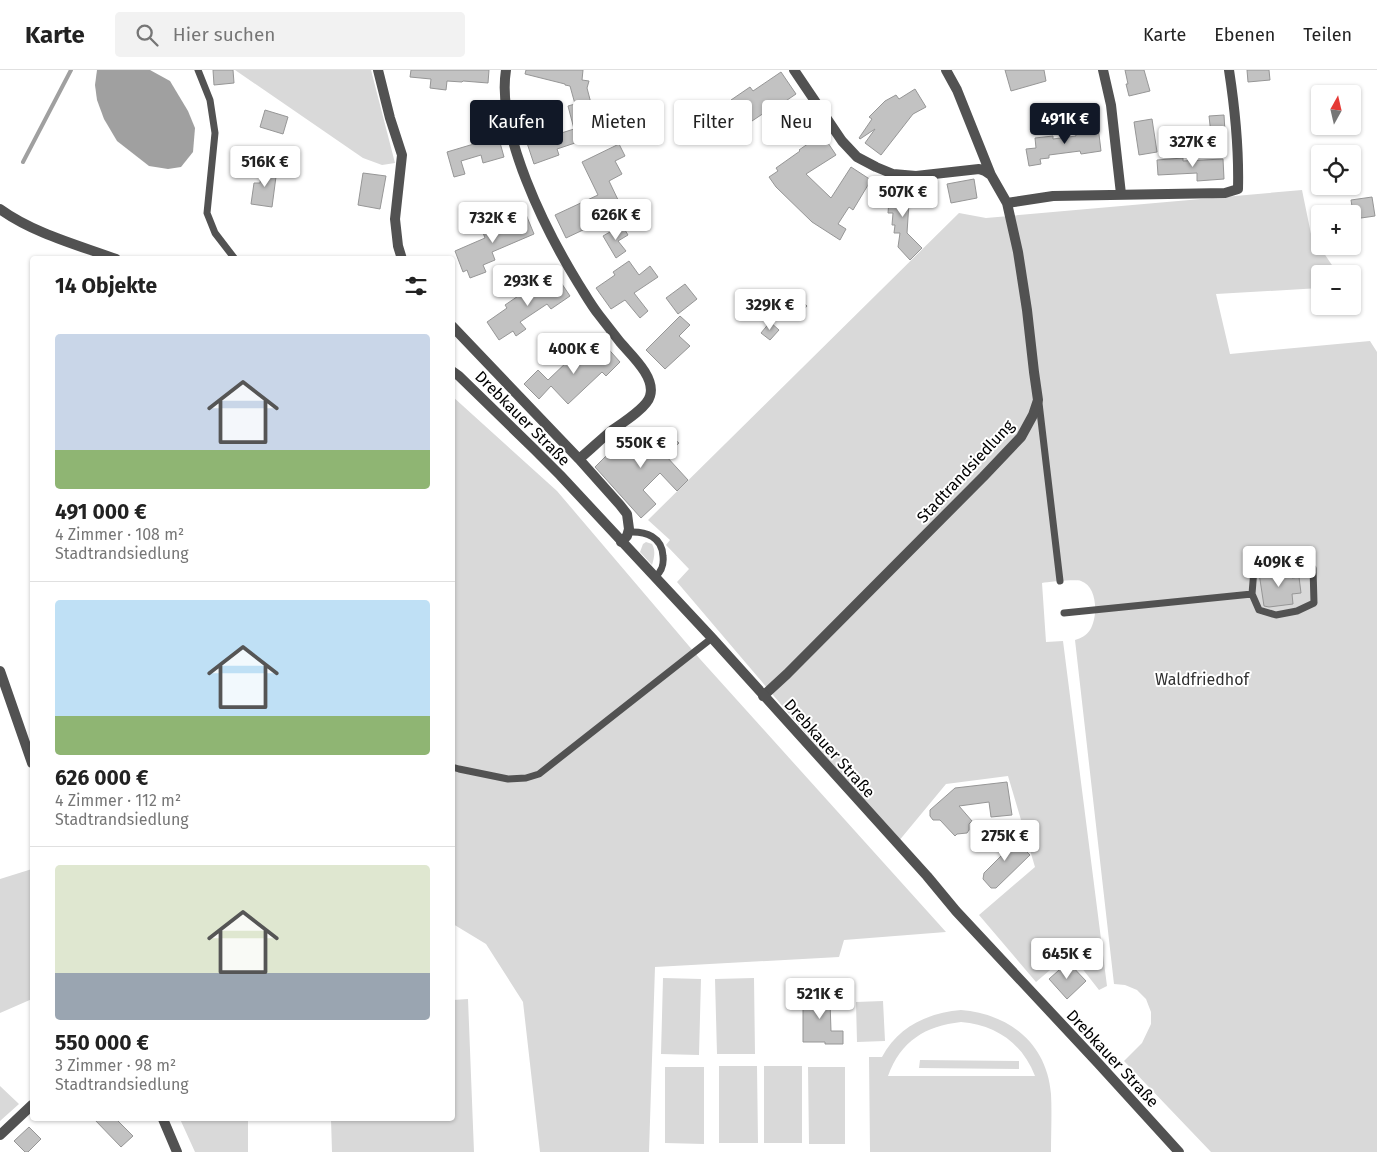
<!DOCTYPE html>
<html lang="de">
<meta charset="utf-8">
<style>
body{margin:0;font-family:"Fira Sans",sans-serif;background:#f2f2f2;color:#222;height:100vh;display:flex;flex-direction:column;font-size:19px;white-space:nowrap}
*{box-sizing:border-box;margin:0}
p{font-size:16px;color:#767676}
.icon{flex:none;width:28px;height:28px;fill:none;stroke:currentColor;stroke-width:2;stroke-linecap:round;stroke-linejoin:round}
.map{position:relative;flex:1;overflow:hidden}
.details{position:absolute;left:30px;top:186px;width:425px;height:865px;display:flex;flex-direction:column;background:#fff;border-radius:5px;box-shadow:0 1px 4px #0004}
.details>*{flex:none}
.top-card{position:absolute;left:470px;top:30px;width:475px;height:45px;display:flex;gap:10px}
.needle{width:32px;rotate:8deg}
.controls{position:absolute;left:1311px;top:15px;display:grid;gap:10px}
.controls a{display:grid;place-items:center;width:50px;height:50px;border-radius:5px;background:#fff;box-shadow:0 1px 4px #0004;font-size:25px}
.price{position:absolute;translate:-50% -42px;padding:0 11px;border-radius:5px;background:#fff;color:#222;font-size:16px;line-height:32px;filter:drop-shadow(0 1px 2px #0008)}
.price::after{content:'';position:absolute;left:50%;top:30px;width:15px;height:11px;margin-left:-8px;background:inherit;clip-path:polygon(0 0,100% 0,50% 100%)}
.price.on{background:#111827;color:#fff}
ul{padding:0;list-style:none}
li{display:grid;align-content:center;gap:10px;height:265px;padding:0 25px}
li+li{border-top:1px solid #e0e0e0}
li span{display:grid;place-items:center;height:155px;border-radius:5px;color:#555}
li>.icon{margin-inline-start:auto}
span .icon{width:90px;height:90px;fill:#fffc;stroke-width:1}
li b{font-size:21px}
h2{display:flex;justify-content:space-between;align-items:center;height:60px;padding:0 25px;font-size:21px}
.chip{padding:0 18px;border-radius:5px;background:#fff;box-shadow:0 1px 4px #0004;font-size:18px;line-height:45px}
.chip.on{background:#111827;color:#fff}
header{display:flex;align-items:center;gap:30px;box-sizing:border-box;height:70px;padding:0 25px;background:#fff;border-bottom:1px solid #e0e0e0}
header strong{font-size:24px}
nav{display:flex;gap:28px;margin-inline-start:auto;font-size:18px}
.search{width:350px;height:45px;background:#f2f2f2;display:flex;align-items:center;gap:12px;box-sizing:border-box;padding:0 18px;border-radius:5px;color:#767676;font-size:19px}
.map>svg:first-child{display:block}
.green{fill:#d9d9d9;fill-rule:evenodd}
.water{fill:#a0a0a0}
.lines{fill:none;stroke-linecap:round;stroke-linejoin:round}
.stream{stroke:#a0a0a0;stroke-width:4}
.building{fill:#c2c2c2;stroke:#969696}
.service{stroke:#525252;stroke-width:7}
.minor{stroke:#525252;stroke-width:10}
.tertiary{stroke:#525252;stroke-width:10}
.labels{text-anchor:middle;stroke-width:4;stroke-linejoin:round;paint-order:stroke}
.street-label{font-size:16px;fill:#000;stroke:#fff}
.park-label{font-size:16px;fill:#303030;stroke:#fff}
</style>
<header>
<strong>Karte</strong>
<div class="search"><svg class="icon" aria-label="search" viewBox="0 0 24 24"><circle cx="10" cy="10" r="6"/><path d="M15 15l6 6"/></svg>Hier suchen</div>
<nav><a>Karte</a><a>Ebenen</a><a>Teilen</a></nav>
</header>
<div class="map">
<svg width="1377" height="1082" viewBox="0 0 1377 1082">
<rect width="100%" height="100%" fill="#fff"/>
<path class="green" d="M 235,0 L 371,0 L 395,93 L 382,95 L 363,88 Z
M 1302,120 L 1311,164 L 1338,204 L 1320,204 L 1320,218 L 1216,224 L 1230,284 L 1370,271 L 1377,282 L 1377,1082 L 1211,1082 L 1124,991 L 1142,973 L 1151,954 L 1151,942 L 1146,929 L 1137,920 L 1125,915 L 1114,914 L 1075,570 C 1081,568 1086,566 1090,560 C 1098,547 1098,517 1081,511 C 1076,509 1048,512 1042,513 L 1046,572 L 1063,571 L 1107,916 L 1099,920 L 1070,883 L 1036,912 L 979,845 L 1035,797 L 1008,706 L 946,714 L 898,772 L 677,512 L 689,499 L 666,475 L 670,470 L 648,450 L 959,143 L 986,148 Z
M 452,326 L 557,421 L 700,589 L 946,862 L 844,870 L 839,887 L 655,897 L 649,1082 L 540,1082 L 523,932 L 486,874 L 453,854 Z
M 646,472 L 652,474 C 656,481 654,488 652,495 L 640,482 L 643,474 Z
M 32,799 L 32,929 L 0,943 L 0,809 Z
M 663,908 L 701,909 L 699,985 L 661,984 Z
M 754,908 L 755,984 L 717,984 L 715,909 Z
M 468,929 L 474,1082 L 332,1082 L 331,1049 L 452,1049 L 453,930 Z
M 883,931 L 885,971 L 857,972 L 856,932 Z
M 961,940 C 1009,944 1047,973 1051,1024 C 1052,1043 1051,1063 1051,1082 L 870,1082 L 869,987 L 882,987 C 898,957 927,943 961,940 ZM 961,952 C 996,955 1022,973 1035,1006 L 888,1006 C 901,971 925,956 961,952 Z
M 920,990 L 1019,991 L 1019,999 L 919,998 Z
M 719,996 L 757,996 L 758,1073 L 719,1073 Z
M 764,996 L 802,996 L 802,1073 L 764,1073 Z
M 665,997 L 704,997 L 704,1074 L 665,1073 Z
M 808,997 L 845,997 L 845,1074 L 809,1074 Z
M 0,1016 L 19,1034 L 0,1051 Z
M 180,1049 L 248,1049 L 248,1082 L 195,1082 Z"/>
<path class="water" d="M 97,0 L 150,0 L 170,11 L 188,41 L 195,58 L 193,82 L 181,97 L 168,99 L 149,96 L 117,71 L 104,49 L 97,30 L 95,15 Z"/>
<g class="lines">
<path class="stream" d="M 23,92 L 71,0"/>
</g>
<path class="building" d="M 213,0 L 233,0 L 234,13 L 214,15 Z
M 411,0 L 489,0 L 488,13 L 463,11 L 462,12 L 447,11 L 446,20 L 430,18 L 431,9 L 410,7 Z
M 526,0 L 583,0 L 582,10 L 589,11 L 587,18 L 598,60 L 589,63 L 590,68 L 557,79 L 559,85 L 534,94 L 526,70 L 551,62 L 552,66 L 574,59 L 568,36 L 575,34 L 570,16 L 565,15 L 565,14 L 525,4 Z
M 1005,0 L 1044,0 L 1046,11 L 1011,21 Z
M 1125,0 L 1144,0 L 1150,21 L 1129,26 L 1126,14 L 1128,14 Z
M 1247,0 L 1269,0 L 1270,10 L 1248,12 Z
M 781,2 L 796,24 L 768,43 L 767,41 L 734,63 L 728,54 L 734,50 L 730,43 L 737,39 L 731,30 L 750,17 L 753,21 Z
M 915,19 L 926,37 L 913,44 L 881,85 L 865,73 L 875,59 L 860,69 L 859,68 L 872,49 L 869,47 L 885,31 L 896,25 L 899,29 Z
M 265,40 L 288,47 L 283,64 L 260,57 Z
M 1224,45 L 1225,62 L 1211,64 L 1209,46 Z
M 1152,49 L 1157,82 L 1139,85 L 1134,52 Z
M 1098,56 L 1101,81 L 1081,84 L 1080,81 L 1049,85 L 1049,88 L 1040,89 L 1041,94 L 1029,96 L 1026,79 L 1036,78 L 1035,68 L 1053,66 L 1053,69 L 1076,66 L 1075,60 Z
M 497,62 L 504,87 L 483,93 L 481,85 L 461,91 L 465,104 L 454,107 L 447,82 L 477,73 L 476,68 Z
M 822,64 L 836,85 L 806,104 L 831,128 L 851,97 L 871,110 L 853,140 L 849,137 L 838,154 L 846,159 L 840,170 L 812,152 L 776,117 L 769,107 L 778,101 L 776,98 L 800,81 L 799,80 Z
M 619,74 L 625,86 L 615,91 L 622,104 L 609,111 L 620,134 L 596,145 L 600,152 L 566,168 L 555,145 L 598,125 L 582,92 Z
M 1183,88 L 1183,91 L 1223,89 L 1224,109 L 1197,111 L 1197,103 L 1158,105 L 1157,90 Z
M 262,97 L 277,99 L 272,137 L 251,134 L 254,113 L 260,113 Z
M 363,103 L 386,106 L 380,139 L 358,135 Z
M 974,109 L 977,128 L 951,133 L 947,114 Z
M 890,117 L 918,119 L 917,133 L 909,132 L 907,163 L 922,178 L 910,190 L 898,177 L 900,163 L 894,163 L 895,155 L 892,155 L 893,143 L 888,143 Z
M 1372,127 L 1375,146 L 1354,149 L 1351,130 Z
M 525,142 L 534,164 L 492,182 L 495,190 L 483,195 L 486,202 L 470,208 L 467,200 L 463,202 L 455,181 L 485,168 L 482,160 Z
M 622,155 L 628,165 L 618,171 L 626,181 L 616,188 L 603,166 Z
M 629,191 L 639,205 L 650,196 L 658,207 L 634,223 L 648,241 L 640,248 L 625,230 L 611,239 L 596,218 L 615,205 L 613,202 Z
M 556,205 L 570,226 L 551,239 L 547,234 L 520,252 L 526,259 L 516,266 L 513,261 L 499,270 L 487,252 L 507,238 L 505,235 L 527,220 L 529,223 Z
M 685,214 L 697,229 L 678,244 L 666,228 Z
M 798,227 L 807,236 L 795,249 L 785,240 Z
M 680,246 L 690,255 L 679,266 L 690,276 L 665,299 L 646,280 Z
M 770,252 L 779,260 L 770,270 L 761,263 Z
M 603,273 L 620,292 L 606,306 L 602,302 L 568,334 L 551,316 L 539,329 L 524,314 L 538,300 L 548,310 L 570,289 L 578,297 Z
M 638,359 L 654,375 L 667,362 L 679,373 L 666,386 L 688,410 L 677,421 L 660,403 L 643,420 L 656,434 L 641,448 L 595,397 L 615,377 L 618,380 Z
M 1290,498 L 1292,508 L 1299,507 L 1301,523 L 1292,524 L 1293,534 L 1269,537 L 1264,536 L 1259,503 Z
M 1007,712 L 1012,745 L 991,747 L 989,732 L 959,736 L 972,751 L 969,754 L 969,760 L 967,763 L 957,764 L 955,766 L 940,750 L 933,750 L 930,746 L 930,740 L 955,718 Z
M 1009,764 L 1030,785 L 996,818 L 991,818 L 983,809 L 984,803 L 1002,785 L 994,778 Z
M 1068,892 L 1086,911 L 1067,929 L 1049,909 Z
M 817,921 L 837,921 L 837,931 L 830,931 L 831,961 L 843,961 L 843,974 L 825,974 L 825,972 L 803,972 L 803,930 L 817,930 Z
M 94,1049 L 116,1049 L 133,1066 L 121,1077 Z
M 29,1057 L 41,1069 L 28,1082 L 25,1082 L 14,1071 Z"/>
<g class="lines">
<path class="service" d="M 198,0 L 210,30 L 215,63 L 207,143 L 215,163 L 235,189
M 1039,333 L 1060,511
M 629,462 C 646,461 662,467 663,486 C 664,495 662,501 655,507
M 1064,543 L 1252,524 L 1259,540 L 1276,545 L 1297,541 L 1314,533 L 1313,498 L 1303,491 L 1267,496 L 1254,499 L 1252,524
M 452,697 L 459,699 L 508,709 L 526,708 L 539,704 L 712,568"/>
<path class="minor" d="M 378,0 L 390,48 L 402,85 L 395,149 L 398,176 L 402,189
M 506,0 C 496,62 546,161 578,213 C 585,224 591,235 599,245 C 606,254 613,263 620,272 C 631,285 656,307 650,326 C 647,338 621,354 611,361 C 600,370 590,380 579,389
M 794,0 L 842,71 L 857,87 L 876,97 L 893,104 L 916,106 L 979,99 L 985,101 L 991,105
M 1103,0 L 1111,35 L 1121,124
M 1007,133 L 1053,126 L 1225,123 L 1238,119 C 1239,79 1235,39 1229,0
M 452,256 L 579,389 L 620,435 L 627,444 L 629,459 L 627,466 L 621,472
M 0,601 L 32,693
M 763,626 L 787,604 L 983,407 L 1021,367 L 1033,345 L 1038,330 L 1034,302 L 1027,240 L 1018,182 L 1007,133 L 991,105 L 957,20 L 946,0
M 163,1049 L 177,1082
M 0,1065 L 32,1035"/>
<path class="tertiary" d="M 0,139 C 33,163 78,175 116,189
M 452,301 L 459,306 L 534,379 L 560,405 L 712,568 L 927,806 L 956,841 L 1098,993 L 1179,1082"/>
</g>
<g class="labels">
<g class="street-label">
<text transform="translate(523 348) rotate(45)" y="6">Drebkauer Straße</text>
<text transform="translate(965 401) rotate(-47)" y="6">Stadtrandsiedlung</text>
<text transform="translate(830 678) rotate(48)" y="6">Drebkauer Straße</text>
<text transform="translate(1113 988) rotate(47)" y="6">Drebkauer Straße</text>
</g>
<g class="park-label">
<text x="1202" y="615">Waldfriedhof</text>
</g>
</g>
</svg>
<div class="controls">
<a><svg class="needle" viewBox="-14 -14 28 28"><path d="M0-13l5 13h-10z" fill="#e53935"/><path d="M0 13l5-13h-10z" fill="#767676"/></svg></a>
<a><svg class="icon" aria-label="locate" viewBox="0 0 24 24"><circle cx="12" cy="12" r="6"/><path d="M12 2v4M12 18v4M2 12h4M18 12h4"/></svg></a>
<a>+</a>
<a>−</a>
</div>
<b class="price on" style="left:1065px;top:75px">491K €</b>
<b class="price" style="left:1193px;top:98px">327K €</b>
<b class="price" style="left:265px;top:118px">516K €</b>
<b class="price" style="left:903px;top:148px">507K €</b>
<b class="price" style="left:616px;top:171px">626K €</b>
<b class="price" style="left:493px;top:174px">732K €</b>
<b class="price" style="left:528px;top:237px">293K €</b>
<b class="price" style="left:770px;top:261px">329K €</b>
<b class="price" style="left:574px;top:305px">400K €</b>
<b class="price" style="left:641px;top:399px">550K €</b>
<b class="price" style="left:1279px;top:518px">409K €</b>
<b class="price" style="left:1005px;top:792px">275K €</b>
<b class="price" style="left:1067px;top:910px">645K €</b>
<b class="price" style="left:820px;top:950px">521K €</b>
<div class="top-card">
<a class="chip on">Kaufen</a>
<a class="chip">Mieten</a>
<a class="chip">Filter</a>
<a class="chip">Neu</a>
</div>
<section class="details">
<h2>14 Objekte<svg class="icon" aria-label="filters" viewBox="0 0 24 24"><path d="M4 7h16M4 17h16"/><circle cx="9" cy="7" r="2"/><circle cx="15" cy="17" r="2"/></svg></h2>
<ul>
<li><span style="background:linear-gradient(#c9d6e8 75%,#8fb573 0)"><svg class="icon" aria-label="home" viewBox="0 0 24 24"><path d="M3 11l9-7 9 7M6 9v11h12V9"/></svg></span><div><b>491 000 €</b><p>4 Zimmer · 108 m²</p><p>Stadtrandsiedlung</p></div></li>
<li><span style="background:linear-gradient(#bfe0f5 75%,#8fb573 0)"><svg class="icon" aria-label="home" viewBox="0 0 24 24"><path d="M3 11l9-7 9 7M6 9v11h12V9"/></svg></span><div><b>626 000 €</b><p>4 Zimmer · 112 m²</p><p>Stadtrandsiedlung</p></div></li>
<li><span style="background:linear-gradient(#dfe7d0 70%,#9aa5b1 0)"><svg class="icon" aria-label="home" viewBox="0 0 24 24"><path d="M3 11l9-7 9 7M6 9v11h12V9"/></svg></span><div><b>550 000 €</b><p>3 Zimmer · 98 m²</p><p>Stadtrandsiedlung</p></div></li>
</ul>
</section>
</div>
